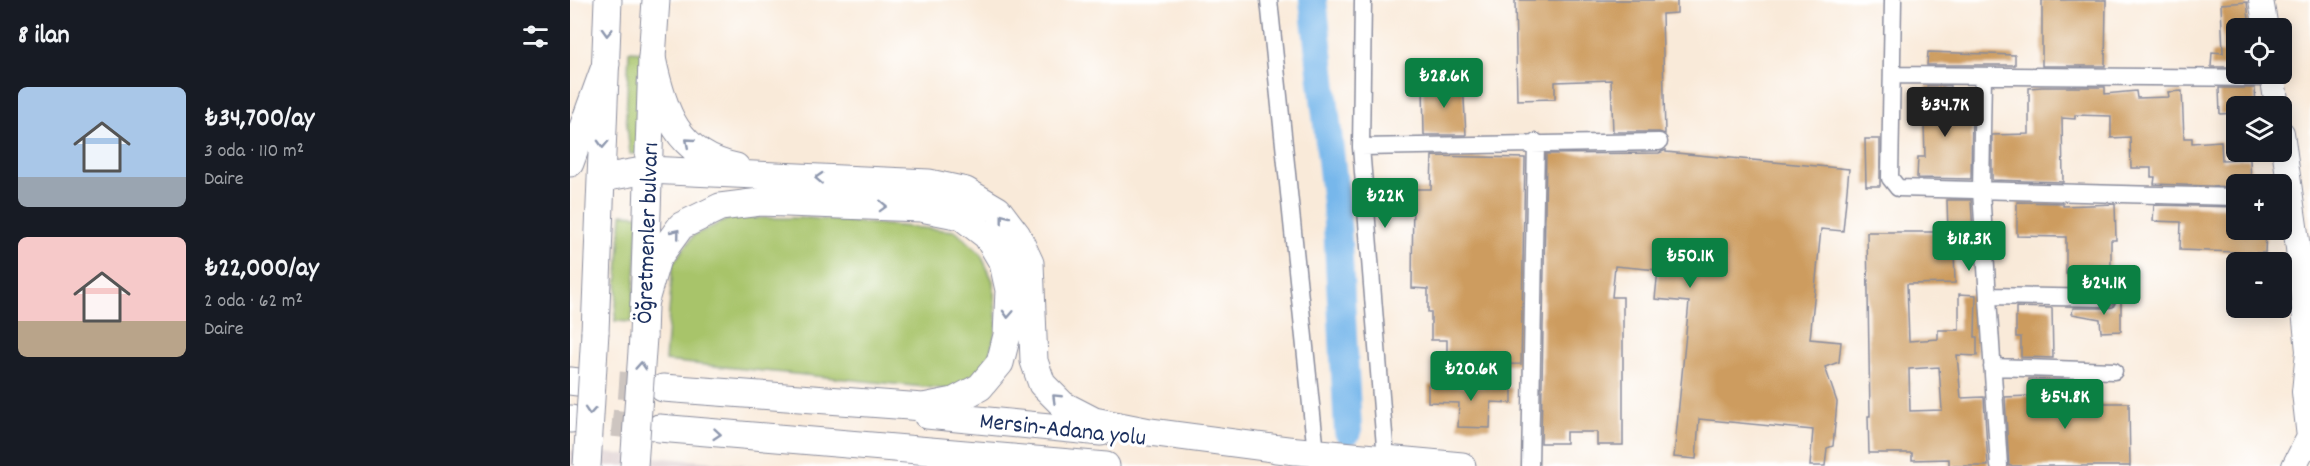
<!DOCTYPE html>
<html lang="tr">
<meta charset="utf-8">
<style>
body{margin:0;font-family:Dekko,sans-serif;background:#20242c;color:#f1f3f6;height:100vh;display:flex;flex-direction:column;font-size:22px;white-space:nowrap}
*{box-sizing:border-box;margin:0}
p{font-size:20px;color:#9ea1a6}
.icon{flex:none;width:33px;height:33px;fill:none;stroke:currentColor;stroke-width:2;stroke-linecap:round;stroke-linejoin:round}
.map{position:relative;flex:1;overflow:hidden}
.side{display:flex;flex-direction:column;background:#171b24;width:570px}
.side>*{flex:none}
.buttons{position:absolute;left:1656px;top:18px;display:grid;gap:12px}
.buttons a{display:grid;place-items:center;width:66px;height:66px;border-radius:9px;background:#171b24;box-shadow:0 3px 15px #0003;font-size:30px}
.price{position:absolute;translate:-50% -51px;padding:0 14px;border-radius:6px;background:#0b8043;color:#fff;font-size:20px;line-height:39px;filter:drop-shadow(0 2px 3px #0008)}
.price::after{content:'';position:absolute;left:50%;top:36px;width:18px;height:14px;margin-left:-9px;background:inherit;clip-path:polygon(0 0,100% 0,50% 100%)}
.price.on{background:#222;color:#fff}
ul{padding:0;list-style:none}
li{display:flex;align-items:center;gap:18px;height:150px;padding:0 18px}
li span{display:grid;place-items:center;flex:none;width:168px;height:120px;border-radius:9px;color:#555}
li>.icon{margin-inline-start:auto}
span .icon{width:72px;height:72px;fill:#fffc;stroke-width:1}
li b{font-size:26px}
h2{display:flex;justify-content:space-between;align-items:center;height:72px;padding:0 18px;font-size:26px}
main{display:flex;flex:1;min-height:0}
.map>svg:first-child{display:block}
.industrial{fill:#d2bfbf}
.green{fill:#a8c46b;stroke:#627a64;stroke-width:1.5}
.lines{fill:none;stroke-linecap:round;stroke-linejoin:round}
.river{stroke:#77b7eb;stroke-width:28}
.building{fill:#cd9c5e;fill-rule:evenodd}
.trunk-tunnel{stroke:#cdc5c0;stroke-width:27;stroke-dasharray:27 14;stroke-linecap:butt}
.minor-casing{stroke:#8a8c9c;stroke-width:19}
.secondary-casing{stroke:#8a8c9c;stroke-width:26}
.primary-casing{stroke:#8a8c9c;stroke-width:29}
.trunk-casing{stroke:#8a8c9c;stroke-width:29}
.minor{stroke:#fff;stroke-width:16}
.secondary{stroke:#fff;stroke-width:24}
.primary{stroke:#fff;stroke-width:27}
.trunk{stroke:#fff;stroke-width:27}
.primary-bridge-casing{stroke:#8a8c9c;stroke-width:29;stroke-linecap:butt}
.primary-bridge{stroke:#fff;stroke-width:27}
.oneway{stroke:#8d97ae}
.labels{text-anchor:middle;stroke-width:6;stroke-linejoin:round;paint-order:stroke}
.street-label{font-size:24px;fill:#1b2f5e;stroke:#fff}
</style>
<main>
<section class="side">
<h2>8 ilan<svg class="icon" aria-label="filters" viewBox="0 0 24 24"><path d="M4 7h16M4 17h16"/><circle cx="9" cy="7" r="2"/><circle cx="15" cy="17" r="2"/></svg></h2>
<ul>
<li><span style="background:linear-gradient(#a9c7e8 75%,#9aa5b1 0)"><svg class="icon" aria-label="home" viewBox="0 0 24 24"><path d="M3 11l9-7 9 7M6 9v11h12V9"/></svg></span><div><b>₺34,700/ay</b><p>3 oda · 110 m²</p><p>Daire</p></div></li>
<li><span style="background:linear-gradient(#f6c9c9 70%,#b9a48a 0)"><svg class="icon" aria-label="home" viewBox="0 0 24 24"><path d="M3 11l9-7 9 7M6 9v11h12V9"/></svg></span><div><b>₺22,000/ay</b><p>2 oda · 62 m²</p><p>Daire</p></div></li>
</ul>
</section>
<div class="map">
<svg width="1740" height="466" viewBox="0 0 1740 466">
<rect width="100%" height="100%" fill="#fff"/>
<filter id="ink" filterUnits="userSpaceOnUse"><feTurbulence type="fractalNoise" baseFrequency=".0167" numOctaves="2"/><feDisplacementMap in="SourceGraphic" scale="12" xChannelSelector="R" yChannelSelector="G"/><feConvolveMatrix kernelMatrix="1 2 1 2 8 2 1 2 1" color-interpolation-filters="sRGB"/></filter>
<filter id="wash" filterUnits="userSpaceOnUse"><feTurbulence type="fractalNoise" baseFrequency=".008" numOctaves="4" result="noise"/><feDisplacementMap in="SourceGraphic" scale="24" xChannelSelector="R" yChannelSelector="G"/><feGaussianBlur stdDeviation="1.35" result="paint"/><feColorMatrix in="noise" values="0 0 0 0 0 0 0 0 0 0 0 0 0 0 0 0 0 1.4 0 .05"/><feComposite in="paint" operator="in"/></filter>
<g filter="url(#wash)">
<rect width="100%" height="100%" fill="#f9ead9"/>
<path class="industrial" d="M 0,450 L 193,466 L 0,466 Z"/>
<path class="green" d="M 59,51 L 75,52 L 72,154 L 60,154 L 56,116 Z
M 52,214 L 69,215 L 62,322 L 45,321 Z
M 161,218 L 238,218 L 386,231 L 410,253 L 423,281 L 427,326 L 416,369 L 384,390 L 95,361 L 103,263 L 124,235 Z"/>
<g class="lines">
<path class="river" d="M 743,0 L 766,204 L 778,431"/>
</g>
<g id="blocks">
<path class="building" d="M 945,0 L 1107,0 L 1107,13 L 1092,14 L 1095,134 L 1089,132 L 1043,132 L 1041,80 L 985,82 L 985,99 L 947,100 Z
M 1472,0 L 1536,0 L 1535,66 L 1472,66 Z
M 1677,2 L 1680,28 L 1666,28 L 1666,67 L 1641,67 L 1642,52 L 1653,53 L 1651,4 Z
M 1358,52 L 1445,55 L 1445,65 L 1357,65 Z
M 893,82 L 896,135 L 854,135 L 853,84 Z
M 1357,86 L 1380,86 L 1380,112 L 1402,112 L 1401,179 L 1347,178 L 1348,157 L 1355,157 L 1353,89 L 1357,88 Z
M 1472,87 L 1535,87 L 1535,94 L 1566,91 L 1567,98 L 1599,97 L 1598,92 L 1612,91 L 1614,138 L 1622,138 L 1622,143 L 1651,141 L 1652,160 L 1680,159 L 1681,184 L 1666,184 L 1666,187 L 1584,184 L 1585,177 L 1581,177 L 1581,168 L 1561,168 L 1560,137 L 1541,138 L 1541,116 L 1505,115 L 1505,119 L 1492,118 L 1493,182 L 1422,180 L 1422,135 L 1459,134 L 1459,88 Z
M 1649,88 L 1685,88 L 1686,106 L 1666,106 L 1666,113 L 1650,114 Z
M 1295,139 L 1310,139 L 1310,186 L 1296,186 Z
M 1096,150 L 1096,152 L 1279,169 L 1273,231 L 1251,229 L 1240,339 L 1271,342 L 1269,362 L 1255,367 L 1267,402 L 1263,446 L 1257,448 L 1255,466 L 1240,466 L 1243,430 L 1129,419 L 1126,459 L 1104,457 L 1119,302 L 1085,299 L 1088,270 L 1045,266 L 1042,297 L 1053,297 L 1053,445 L 1027,445 L 1027,432 L 996,432 L 996,443 L 971,443 L 976,154 L 1089,153 Z
M 862,156 L 955,158 L 951,364 L 877,365 L 877,340 L 861,340 L 861,312 L 858,312 L 858,289 L 842,288 L 843,189 L 861,189 Z
M 1377,200 L 1401,200 L 1404,250 L 1384,250 L 1385,283 L 1337,284 L 1339,341 L 1368,339 L 1368,330 L 1389,330 L 1389,294 L 1406,295 L 1405,337 L 1407,337 L 1407,356 L 1387,355 L 1391,398 L 1414,397 L 1418,466 L 1379,466 L 1379,459 L 1342,460 L 1342,453 L 1299,453 L 1298,416 L 1300,416 L 1297,232 L 1378,232 ZM 1369,367 L 1372,410 L 1340,411 L 1339,369 Z
M 1447,202 L 1493,203 L 1493,206 L 1545,204 L 1546,240 L 1541,240 L 1541,278 L 1522,278 L 1522,274 L 1496,274 L 1496,237 L 1447,236 Z
M 1584,205 L 1666,207 L 1666,230 L 1696,230 L 1695,253 L 1610,250 L 1611,222 L 1583,221 Z
M 1551,299 L 1551,331 L 1531,332 L 1530,319 L 1502,314 L 1503,308 L 1537,308 L 1543,307 L 1547,300 Z
M 1446,307 L 1482,308 L 1483,358 L 1451,357 L 1451,337 L 1446,337 Z
M 1459,379 L 1495,380 L 1495,403 L 1559,403 L 1560,466 L 1439,466 L 1435,397 L 1459,396 Z
M 858,385 L 942,388 L 942,403 L 921,402 L 920,428 L 888,427 L 889,403 L 858,402 Z"/>
</g>
</g>
<g filter="url(#ink)">
<use href="#blocks" fill-opacity="0" stroke="#8a8c9c" stroke-width="1.5"/>
<g class="lines">
<path class="trunk-tunnel" d="M 8,382 L 92,388
M 1,419 L 89,428"/>
<g class="minor-casing">
<path id="minor" d="M 699,0 L 746,453
M 793,0 L 791,147 L 816,459
M 1323,0 L 1320,178 L 1328,188 L 1666,197
M 1322,75 L 1703,78
M 1413,76 L 1411,191 L 1429,466
M 791,147 L 1089,142
M 1418,296 L 1537,298
M 1422,367 L 1544,371
M 960,466 L 966,142"/>
</g>
<g class="secondary-casing">
<path id="secondary" d="M 1691,0 L 1696,28
M 1702,74 L 1707,106
M 1712,133 L 1728,248 L 1738,351 L 1734,392 L 1740,447
M 1724,466 L 1739,437"/>
</g>
<g class="primary-casing">
<path id="primary" d="M 25,332 L 38,0
M 73,337 L 82,58 L 86,0"/>
</g>
<g class="trunk-casing">
<path id="trunk" d="M 82,58 C 93,111 107,155 166,167
M 0,163 L 36,64
M 32,178 L 78,170 L 359,183 L 396,191 L 428,210 L 447,235 L 460,263 L 464,361 L 472,384 L 493,405 L 524,421 L 580,432 L 725,451
M 74,304 L 87,259 L 111,226 L 150,207 L 190,202 L 351,208 L 391,216 L 417,236 L 433,263 L 439,290 L 437,335 L 430,363 L 410,387 L 384,401 L 353,407 L 93,388
M 0,381 L 8,382
M 357,415 L 531,432
M 0,419 L 1,419
M 89,428 L 536,466
M 706,449 L 892,466"/>
</g>
<use href="#minor" class="minor"/>
<use href="#secondary" class="secondary"/>
<use href="#primary" class="primary"/>
<use href="#trunk" class="trunk"/>
<g class="primary-bridge-casing">
<path id="primary-bridge" d="M 17,466 L 25,332
M 64,466 L 73,337"/>
</g>
<use href="#primary-bridge" class="primary-bridge"/>
</g>
<defs><path id="oneway-chevron" d="M-2-3.5L2.5 0L-2 3.5" fill="none" stroke-width="1.6" stroke-linecap="round" stroke-linejoin="round" transform="scale(1.5)"/></defs>
<g class="oneway">
<use href="#oneway-chevron" transform="translate(37 32) rotate(92)"/>
<use href="#oneway-chevron" transform="translate(119 142) rotate(-139)"/>
<use href="#oneway-chevron" transform="translate(33 144) rotate(92)"/>
<use href="#oneway-chevron" transform="translate(249 178) rotate(-177)"/>
<use href="#oneway-chevron" transform="translate(313 206) rotate(2)"/>
<use href="#oneway-chevron" transform="translate(434 218) rotate(-128)"/>
<use href="#oneway-chevron" transform="translate(106 233) rotate(-51)"/>
<use href="#oneway-chevron" transform="translate(438 314) rotate(93)"/>
<use href="#oneway-chevron" transform="translate(71 366) rotate(-86)"/>
<use href="#oneway-chevron" transform="translate(486 398) rotate(-136)"/>
<use href="#oneway-chevron" transform="translate(20 411) rotate(94)"/>
<use href="#oneway-chevron" transform="translate(147 434) rotate(5)"/>
</g>
</g>
<g class="labels">
<g class="street-label">
<text transform="translate(76 233) rotate(-88)" y="8">Öğretmenler bulvarı</text>
<text transform="translate(493 428) rotate(6)" y="8">Mersin-Adana yolu</text>
</g>
</g>
</svg>
<div class="buttons">
<a><svg class="icon" aria-label="locate" viewBox="0 0 24 24"><circle cx="12" cy="12" r="6"/><path d="M12 2v4M12 18v4M2 12h4M18 12h4"/></svg></a>
<a><svg class="icon" aria-label="layers" viewBox="0 0 24 24"><path d="M12 4l9 5-9 5-9-5zM3 14l9 5 9-5"/></svg></a>
<a>+</a>
<a>−</a>
</div>
<b class="price" style="left:874px;top:109px">₺28.6K</b>
<b class="price on" style="left:1375px;top:138px">₺34.7K</b>
<b class="price" style="left:815px;top:229px">₺22K</b>
<b class="price" style="left:1399px;top:272px">₺18.3K</b>
<b class="price" style="left:1120px;top:289px">₺50.1K</b>
<b class="price" style="left:1534px;top:316px">₺24.1K</b>
<b class="price" style="left:901px;top:402px">₺20.6K</b>
<b class="price" style="left:1495px;top:430px">₺54.8K</b>
</div>
</main>
